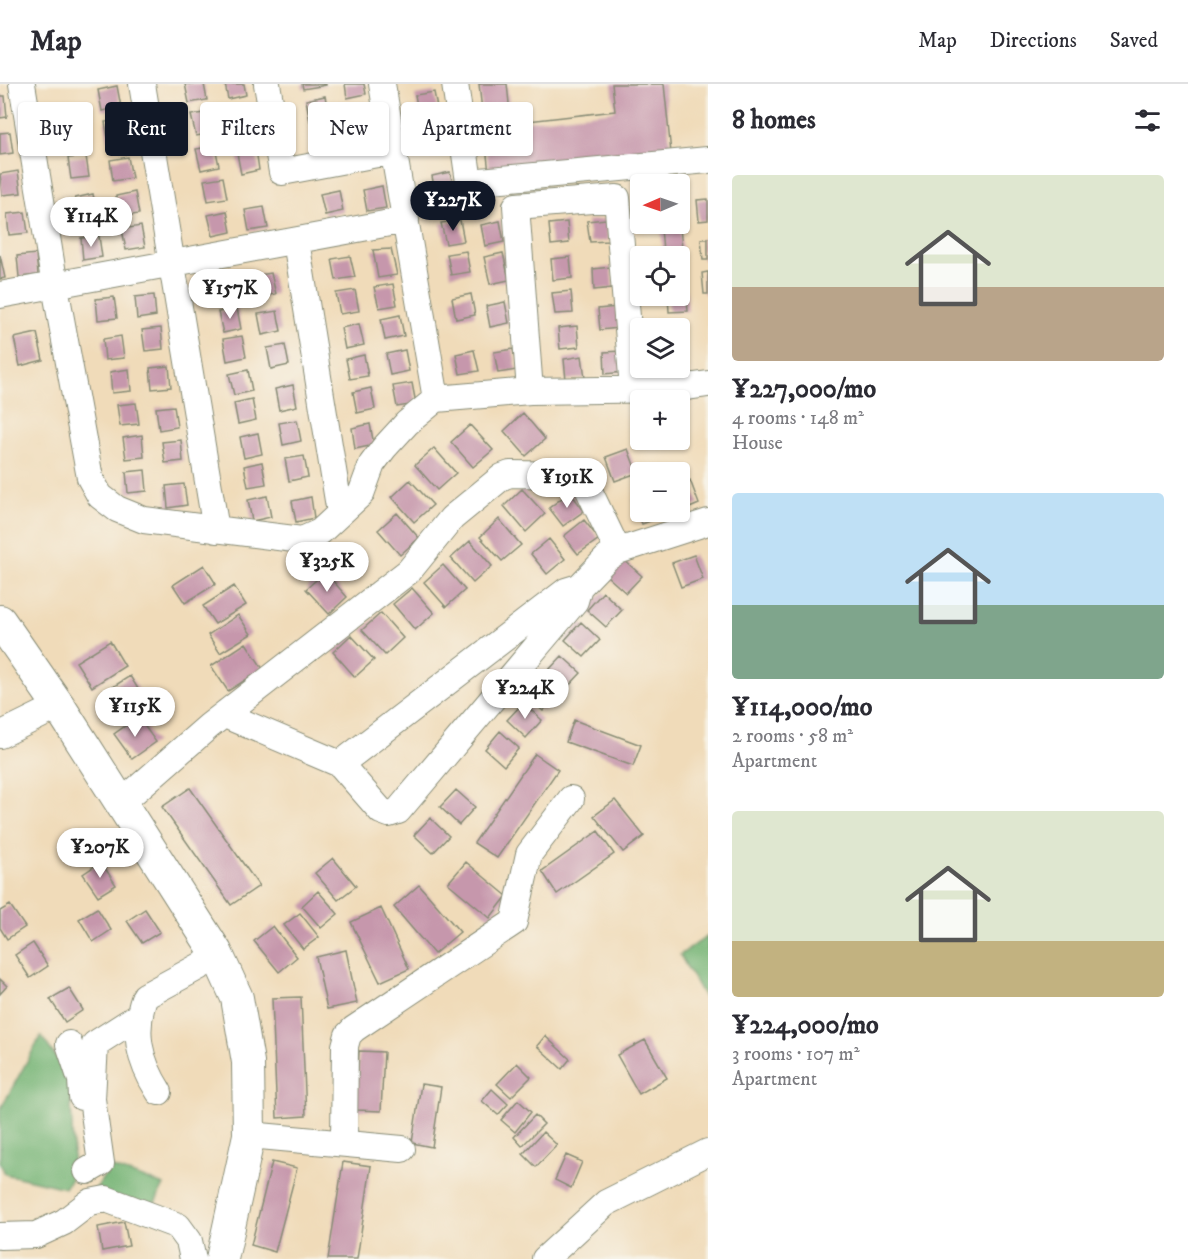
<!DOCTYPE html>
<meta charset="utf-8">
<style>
body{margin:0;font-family:"IM FELL DW Pica",serif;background:#f7f7f7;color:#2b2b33;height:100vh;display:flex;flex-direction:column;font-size:22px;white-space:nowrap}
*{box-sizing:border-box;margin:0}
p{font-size:20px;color:#7c7c81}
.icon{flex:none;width:33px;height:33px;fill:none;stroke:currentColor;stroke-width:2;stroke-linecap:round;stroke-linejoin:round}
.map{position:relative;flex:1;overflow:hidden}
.sheet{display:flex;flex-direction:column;background:#fff;width:480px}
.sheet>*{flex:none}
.banner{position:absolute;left:18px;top:18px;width:570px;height:54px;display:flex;gap:12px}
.needle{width:39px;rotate:268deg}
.fabs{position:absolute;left:630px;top:90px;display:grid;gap:12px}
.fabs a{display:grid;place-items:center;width:60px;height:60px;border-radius:6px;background:#fff;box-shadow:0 2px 4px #0004;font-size:30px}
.price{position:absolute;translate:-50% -51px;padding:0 14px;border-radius:21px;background:#fff;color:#222;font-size:20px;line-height:39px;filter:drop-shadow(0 2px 3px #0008)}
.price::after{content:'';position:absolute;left:50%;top:36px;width:18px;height:14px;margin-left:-9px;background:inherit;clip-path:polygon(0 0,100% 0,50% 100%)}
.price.on{background:#111827;color:#fff}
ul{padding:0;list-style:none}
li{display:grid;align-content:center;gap:12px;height:318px;padding:0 24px}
li span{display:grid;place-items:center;height:186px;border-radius:6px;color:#555}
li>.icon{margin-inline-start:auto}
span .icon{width:108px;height:108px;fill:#fffc;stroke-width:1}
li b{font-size:26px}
h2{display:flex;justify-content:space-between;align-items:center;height:72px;padding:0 24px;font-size:26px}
.chip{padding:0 21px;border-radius:6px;background:#fff;box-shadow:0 2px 4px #0004;font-size:21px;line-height:54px}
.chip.on{background:#111827;color:#fff}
header{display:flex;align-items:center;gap:36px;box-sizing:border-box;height:84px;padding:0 30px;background:#fff;border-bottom:2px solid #e1e1e2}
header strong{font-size:28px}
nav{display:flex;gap:33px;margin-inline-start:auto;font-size:21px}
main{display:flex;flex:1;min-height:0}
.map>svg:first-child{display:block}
.forest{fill:#75b475;stroke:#4a7854;stroke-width:1.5}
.building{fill:#c697ac}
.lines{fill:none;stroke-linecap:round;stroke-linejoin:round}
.minor-casing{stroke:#888c76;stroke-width:28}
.tertiary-casing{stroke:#888c76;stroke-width:34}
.minor{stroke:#fff;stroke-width:26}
.tertiary{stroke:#fff;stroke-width:32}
</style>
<header>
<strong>Map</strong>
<nav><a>Map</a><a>Directions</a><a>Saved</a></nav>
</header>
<main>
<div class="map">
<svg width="708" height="1175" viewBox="0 0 708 1175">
<rect width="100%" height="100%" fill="#f7f3e8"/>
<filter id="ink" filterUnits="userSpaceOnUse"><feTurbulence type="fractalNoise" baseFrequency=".0167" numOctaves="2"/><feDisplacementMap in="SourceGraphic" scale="12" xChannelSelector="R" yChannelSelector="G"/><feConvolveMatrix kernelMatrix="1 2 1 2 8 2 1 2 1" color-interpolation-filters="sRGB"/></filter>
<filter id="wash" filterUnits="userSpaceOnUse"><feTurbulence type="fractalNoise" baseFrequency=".008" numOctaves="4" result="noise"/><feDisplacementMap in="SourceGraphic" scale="24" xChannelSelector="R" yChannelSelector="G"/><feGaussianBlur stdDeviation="1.35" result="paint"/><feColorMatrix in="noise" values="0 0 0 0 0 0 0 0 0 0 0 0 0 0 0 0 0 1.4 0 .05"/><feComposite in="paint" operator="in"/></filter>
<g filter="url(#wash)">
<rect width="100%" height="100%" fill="#f0dbb9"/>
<path class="forest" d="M 708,852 L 708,920 L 680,871 Z
M 41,952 L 70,993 L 74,1090 L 65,1104 L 5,1090 L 0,1078 L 0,1026 Z
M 110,1083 L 164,1101 L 152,1125 L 95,1106 Z"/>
<g id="blocks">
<path class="building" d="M 185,0 L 204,0 L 207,16 L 189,19 Z
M 225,0 L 244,0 L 246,11 L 228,15 Z
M 302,0 L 326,0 L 326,1 L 303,5 Z
M 345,0 L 364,0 L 366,10 L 347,14 Z
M 479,0 L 507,0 L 511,39 L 615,27 L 612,0 L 664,0 L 671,69 L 489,89 Z
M 117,2 L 121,23 L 102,27 L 98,6 Z
M 434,8 L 438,29 L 419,32 L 415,11 Z
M 0,12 L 5,12 L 7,33 L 0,34 Z
M 325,12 L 329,33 L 310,37 L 306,16 Z
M 76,20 L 81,47 L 58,51 L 53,24 Z
M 247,22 L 251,43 L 232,47 L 228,26 Z
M 210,28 L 214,49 L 196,52 L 191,31 Z
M 367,34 L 372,65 L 353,68 L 348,37 Z
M 123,35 L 127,56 L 109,59 L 105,38 Z
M 442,43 L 445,64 L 427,68 L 423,47 Z
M 331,46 L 335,67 L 316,70 L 312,49 Z
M 10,48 L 13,69 L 0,71 L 0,49 Z
M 215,62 L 219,82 L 201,86 L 196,65 Z
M 256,65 L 259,86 L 241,90 L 237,69 Z
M 86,72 L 89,93 L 71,95 L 68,74 Z
M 128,73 L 132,94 L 113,97 L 110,76 Z
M 18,87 L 21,109 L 2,111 L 0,90 Z
M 450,88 L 455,109 L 436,113 L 432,92 Z
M 223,93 L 227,114 L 208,117 L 204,96 Z
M 382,102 L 386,124 L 367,127 L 363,106 Z
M 339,106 L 343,127 L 325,131 L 320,110 Z
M 135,108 L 139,130 L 120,133 L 116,112 Z
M 93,110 L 98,135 L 79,138 L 75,114 Z
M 708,115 L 708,136 L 699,137 L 697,116 Z
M 264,123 L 268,144 L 249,147 L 245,126 Z
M 227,127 L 231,148 L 213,152 L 208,131 Z
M 25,128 L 28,149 L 9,151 L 7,130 Z
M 606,135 L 608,157 L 590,158 L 587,137 Z
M 460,136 L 464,157 L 446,160 L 441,139 Z
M 500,137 L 504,158 L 485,162 L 481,141 Z
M 567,138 L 569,159 L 551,161 L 549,140 Z
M 141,142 L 145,163 L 126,166 L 122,145 Z
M 680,143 L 682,165 L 663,166 L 661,145 Z
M 99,152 L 102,173 L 83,176 L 81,154 Z
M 701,155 L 708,155 L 708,176 L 703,176 Z
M 391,165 L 397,191 L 378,194 L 373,166 Z
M 466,167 L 470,188 L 451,191 L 447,170 Z
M 503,169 L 509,196 L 490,200 L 484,173 Z
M 36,170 L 38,191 L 19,193 L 17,172 Z
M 0,171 L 5,194 L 0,195 Z
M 350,172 L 355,193 L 336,196 L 332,175 Z
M 570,173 L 572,194 L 553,196 L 551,175 Z
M 680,173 L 683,196 L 680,197 Z
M 611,183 L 613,204 L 594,206 L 593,185 Z
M 708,188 L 708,210 L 704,210 L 702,189 Z
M 271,189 L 276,210 L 257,213 L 253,192 Z
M 230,193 L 235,214 L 216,217 L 212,196 Z
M 393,200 L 397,221 L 379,224 L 374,203 Z
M 686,205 L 688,227 L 669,228 L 668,212 L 680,212 L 680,206 Z
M 355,206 L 359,227 L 340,230 L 336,209 Z
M 571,207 L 573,229 L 555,230 L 552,209 Z
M 471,210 L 475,231 L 456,235 L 452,214 Z
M 154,211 L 156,232 L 137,235 L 135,213 Z
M 114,213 L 117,234 L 98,236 L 96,215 Z
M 505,218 L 509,239 L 490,243 L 486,222 Z
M 617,223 L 619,244 L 600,246 L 598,225 Z
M 237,224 L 241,245 L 223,249 L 218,228 Z
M 277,227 L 281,247 L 262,251 L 258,230 Z
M 400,231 L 404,252 L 385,256 L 381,235 Z
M 359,240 L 364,261 L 345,265 L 341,244 Z
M 577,242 L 579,263 L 560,265 L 558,244 Z
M 161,244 L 163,265 L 145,267 L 142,246 Z
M 37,249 L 43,276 L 20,282 L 14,254 Z
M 121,252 L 124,274 L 105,276 L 103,255 Z
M 242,252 L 246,273 L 227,277 L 223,255 Z
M 680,257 L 681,257 L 683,272 L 680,273 Z
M 285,261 L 289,281 L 271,285 L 267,264 Z
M 513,265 L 517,286 L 498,289 L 494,268 Z
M 405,266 L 409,287 L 390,291 L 386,270 Z
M 474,266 L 479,287 L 460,290 L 456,270 Z
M 622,267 L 624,288 L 605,290 L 604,268 Z
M 364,271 L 368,292 L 350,295 L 346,275 Z
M 582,272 L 585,294 L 566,296 L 564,275 Z
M 169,282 L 171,303 L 152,305 L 150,284 Z
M 129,285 L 131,307 L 112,309 L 110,288 Z
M 248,286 L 252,307 L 234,311 L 229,290 Z
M 412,299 L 416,320 L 397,323 L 393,302 Z
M 293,301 L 297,322 L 279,326 L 275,305 Z
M 371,304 L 375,325 L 357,329 L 353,308 Z
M 252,315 L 256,336 L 238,340 L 234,319 Z
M 136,319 L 139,340 L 120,342 L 117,321 Z
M 174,322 L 177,343 L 159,346 L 156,324 Z
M 523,329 L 545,355 L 526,372 L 504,347 Z
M 297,336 L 301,357 L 283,361 L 279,339 Z
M 370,340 L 374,361 L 355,365 L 352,344 Z
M 470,341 L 493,366 L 473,383 L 451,358 Z
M 258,349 L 262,370 L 244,374 L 240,353 Z
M 142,351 L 144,373 L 126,375 L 123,354 Z
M 181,356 L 183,377 L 165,379 L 162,358 Z
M 434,364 L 456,389 L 437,406 L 415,381 Z
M 628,365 L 637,389 L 615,397 L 606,373 Z
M 304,372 L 308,393 L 289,397 L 285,375 Z
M 262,378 L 266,400 L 248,403 L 244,382 Z
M 145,386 L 147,407 L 128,409 L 126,388 Z
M 410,396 L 433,421 L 414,438 L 392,413 Z
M 690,396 L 699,420 L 680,428 L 680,400 Z
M 184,400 L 187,421 L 168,424 L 166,402 Z
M 522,405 L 545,430 L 526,448 L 504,422 Z
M 570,408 L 584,427 L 563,442 L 549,424 Z
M 267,412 L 271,433 L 252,437 L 248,416 Z
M 311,413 L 314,434 L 296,438 L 292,417 Z
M 640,413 L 640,428 L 662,428 L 664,432 L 642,440 L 633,416 Z
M 397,429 L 419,454 L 400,471 L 378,446 Z
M 499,435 L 521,461 L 502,477 L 480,453 Z
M 584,436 L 599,455 L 578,470 L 564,452 Z
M 549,455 L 565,475 L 547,490 L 531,470 Z
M 470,457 L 492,482 L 473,499 L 451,474 Z
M 694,471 L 703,495 L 681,503 L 672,479 Z
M 623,475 L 642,492 L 626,509 L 607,492 Z
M 204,481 L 216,500 L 185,519 L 173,501 Z
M 443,481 L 465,506 L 446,523 L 424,498 Z
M 325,488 L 347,513 L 329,530 L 306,505 Z
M 234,502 L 246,521 L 215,540 L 203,522 Z
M 412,504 L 434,529 L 415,546 L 393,520 Z
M 603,508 L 622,526 L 606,543 L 587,526 Z
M 381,529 L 403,554 L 385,571 L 362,546 Z
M 238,531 L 251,550 L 220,569 L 208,551 Z
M 581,538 L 600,556 L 584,573 L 565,556 Z
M 351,551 L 374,576 L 355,593 L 333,568 Z
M 110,557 L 125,582 L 92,603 L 76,578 Z
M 246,559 L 263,585 L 228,607 L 211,582 Z
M 562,572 L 581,589 L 565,606 L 546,589 Z
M 130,592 L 140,608 L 121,620 L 111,604 Z
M 539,593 L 558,610 L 543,627 L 524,610 Z
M 523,619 L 542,636 L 526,654 L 507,636 Z
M 138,633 L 156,658 L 132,675 L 114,650 Z
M 574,636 L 641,661 L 633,682 L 566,658 Z
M 500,647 L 519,664 L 504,682 L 485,665 Z
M 535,670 L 558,686 L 497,774 L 474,759 Z
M 190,704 L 259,802 L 231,821 L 162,723 Z
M 456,706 L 475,723 L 459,741 L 440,723 Z
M 615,716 L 644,752 L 623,768 L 594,732 Z
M 430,734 L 449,752 L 433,769 L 414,751 Z
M 598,747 L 614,770 L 557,810 L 542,787 Z
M 333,774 L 356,802 L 338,816 L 315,789 Z
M 101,778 L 116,801 L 98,812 L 83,790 Z
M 466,778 L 507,812 L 490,834 L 448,799 Z
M 419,801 L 460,848 L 434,870 L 394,823 Z
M 318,807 L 338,830 L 321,844 L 302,822 Z
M 10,821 L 25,843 L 7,855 L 0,844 L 0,827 Z
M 97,824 L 111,846 L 93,858 L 79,835 Z
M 381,824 L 409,885 L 380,898 L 351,838 Z
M 145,825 L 160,848 L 142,859 L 127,837 Z
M 300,829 L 319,853 L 303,865 L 284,841 Z
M 273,842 L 297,873 L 279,888 L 254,857 Z
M 33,859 L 48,882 L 30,894 L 15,871 Z
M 346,866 L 357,919 L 327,925 L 316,873 Z
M 0,895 L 7,902 L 0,910 Z
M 69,904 L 83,926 L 65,938 L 50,915 Z
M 301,913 L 306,1032 L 277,1034 L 272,914 Z
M 545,952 L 570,975 L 562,985 L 537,962 Z
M 645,956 L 667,994 L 639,1010 L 617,971 Z
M 359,967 L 384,968 L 381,1027 L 356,1026 Z
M 517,979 L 531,993 L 511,1013 L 497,1000 Z
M 421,1000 L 441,1003 L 432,1063 L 412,1059 Z
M 492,1005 L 508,1020 L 498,1031 L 482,1017 Z
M 518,1016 L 531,1028 L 515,1048 L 501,1036 Z
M 535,1031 L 544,1040 L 522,1062 L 514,1053 Z
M 543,1048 L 557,1061 L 536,1083 L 523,1070 Z
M 566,1071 L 582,1078 L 571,1104 L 555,1096 Z
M 272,1078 L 297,1084 L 275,1168 L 251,1161 Z
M 343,1078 L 371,1082 L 357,1175 L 328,1175 Z
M 124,1138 L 129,1162 L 102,1167 L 98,1143 Z"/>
</g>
</g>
<g filter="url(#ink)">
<use href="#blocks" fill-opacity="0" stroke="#888c76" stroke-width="1.5"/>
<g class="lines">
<g class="minor-casing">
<path id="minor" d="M 22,0 L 55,202 L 90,394 L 100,412 L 117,425 L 144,436 L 302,456 L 320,448 L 361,410 L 372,380 L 384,364 L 407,339 L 436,315 L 530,307 L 673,305 L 708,300
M 142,0 L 216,446
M 267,0 L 282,88 L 393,67
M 382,0 L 436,315
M 455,0 L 469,98 L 708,76
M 296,157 L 340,429
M 0,211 L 406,136
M 530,307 L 516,122 L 617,114 L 633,304
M 579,503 L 607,474 L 618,467 L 708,438
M 227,628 L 232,634 L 340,680 L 381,727 L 389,730 L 398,727 L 575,517 L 579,503 L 566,507 L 340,680
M 0,651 L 59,622
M 121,719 L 209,642 L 409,487 L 452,434 L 502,393 L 510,390 L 576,391 L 583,394 L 618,467
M 69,960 L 81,996 L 82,1013
M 159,1008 C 139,977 132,947 145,912 L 202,881 L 216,868
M 249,1051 L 402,1065
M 344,1059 L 345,962 L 348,951 L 354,945 L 514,838 L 529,770 L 571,715
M 87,1087 L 101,1079 L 92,1015 L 95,960 L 137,933
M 0,1152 L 36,1151 L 64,1138 L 90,1118 L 106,1115 L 178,1142 L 189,1157 L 193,1175
M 545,1175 L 606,1119 L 708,1068"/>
</g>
<g class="tertiary-casing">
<path id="tertiary" d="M 0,537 L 59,622 L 216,868 L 237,914 L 248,978 L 249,1051 L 222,1175"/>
</g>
<use href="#minor" class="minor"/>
<use href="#tertiary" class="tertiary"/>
</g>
</g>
</svg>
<div class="fabs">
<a><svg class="needle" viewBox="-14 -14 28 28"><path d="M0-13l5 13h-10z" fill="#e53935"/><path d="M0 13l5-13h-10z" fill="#7c7c81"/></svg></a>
<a><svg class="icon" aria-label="locate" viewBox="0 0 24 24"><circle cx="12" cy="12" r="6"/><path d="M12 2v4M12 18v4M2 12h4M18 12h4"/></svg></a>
<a><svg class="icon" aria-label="layers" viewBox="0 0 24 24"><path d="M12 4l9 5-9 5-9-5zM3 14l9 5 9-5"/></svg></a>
<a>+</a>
<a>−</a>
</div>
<b class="price on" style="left:453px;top:148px">¥227K</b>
<b class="price" style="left:91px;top:164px">¥114K</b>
<b class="price" style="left:230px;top:236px">¥157K</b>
<b class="price" style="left:567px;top:425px">¥191K</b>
<b class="price" style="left:327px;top:509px">¥325K</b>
<b class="price" style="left:525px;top:636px">¥224K</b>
<b class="price" style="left:135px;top:654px">¥115K</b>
<b class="price" style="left:100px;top:795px">¥207K</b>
<div class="banner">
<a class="chip">Buy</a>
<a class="chip on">Rent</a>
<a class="chip">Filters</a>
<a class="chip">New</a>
<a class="chip">Apartment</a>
</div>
</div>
<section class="sheet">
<h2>8 homes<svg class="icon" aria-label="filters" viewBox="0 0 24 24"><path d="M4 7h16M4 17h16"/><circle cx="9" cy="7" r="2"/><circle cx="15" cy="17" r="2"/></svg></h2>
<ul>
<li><span style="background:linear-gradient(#dfe7d0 60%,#b9a48a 0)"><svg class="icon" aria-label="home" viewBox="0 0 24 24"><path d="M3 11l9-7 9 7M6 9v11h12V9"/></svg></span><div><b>¥227,000/mo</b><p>4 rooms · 148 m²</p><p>House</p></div></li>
<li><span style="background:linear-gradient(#bfe0f5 60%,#7fa58c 0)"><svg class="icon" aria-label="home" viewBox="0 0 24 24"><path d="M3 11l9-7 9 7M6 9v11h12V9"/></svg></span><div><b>¥114,000/mo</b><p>2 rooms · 58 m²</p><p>Apartment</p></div></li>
<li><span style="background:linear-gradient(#dfe7d0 70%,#c2b280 0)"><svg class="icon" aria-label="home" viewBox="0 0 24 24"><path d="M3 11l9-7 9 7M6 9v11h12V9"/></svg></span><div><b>¥224,000/mo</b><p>3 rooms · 107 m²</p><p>Apartment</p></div></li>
</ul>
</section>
</main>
